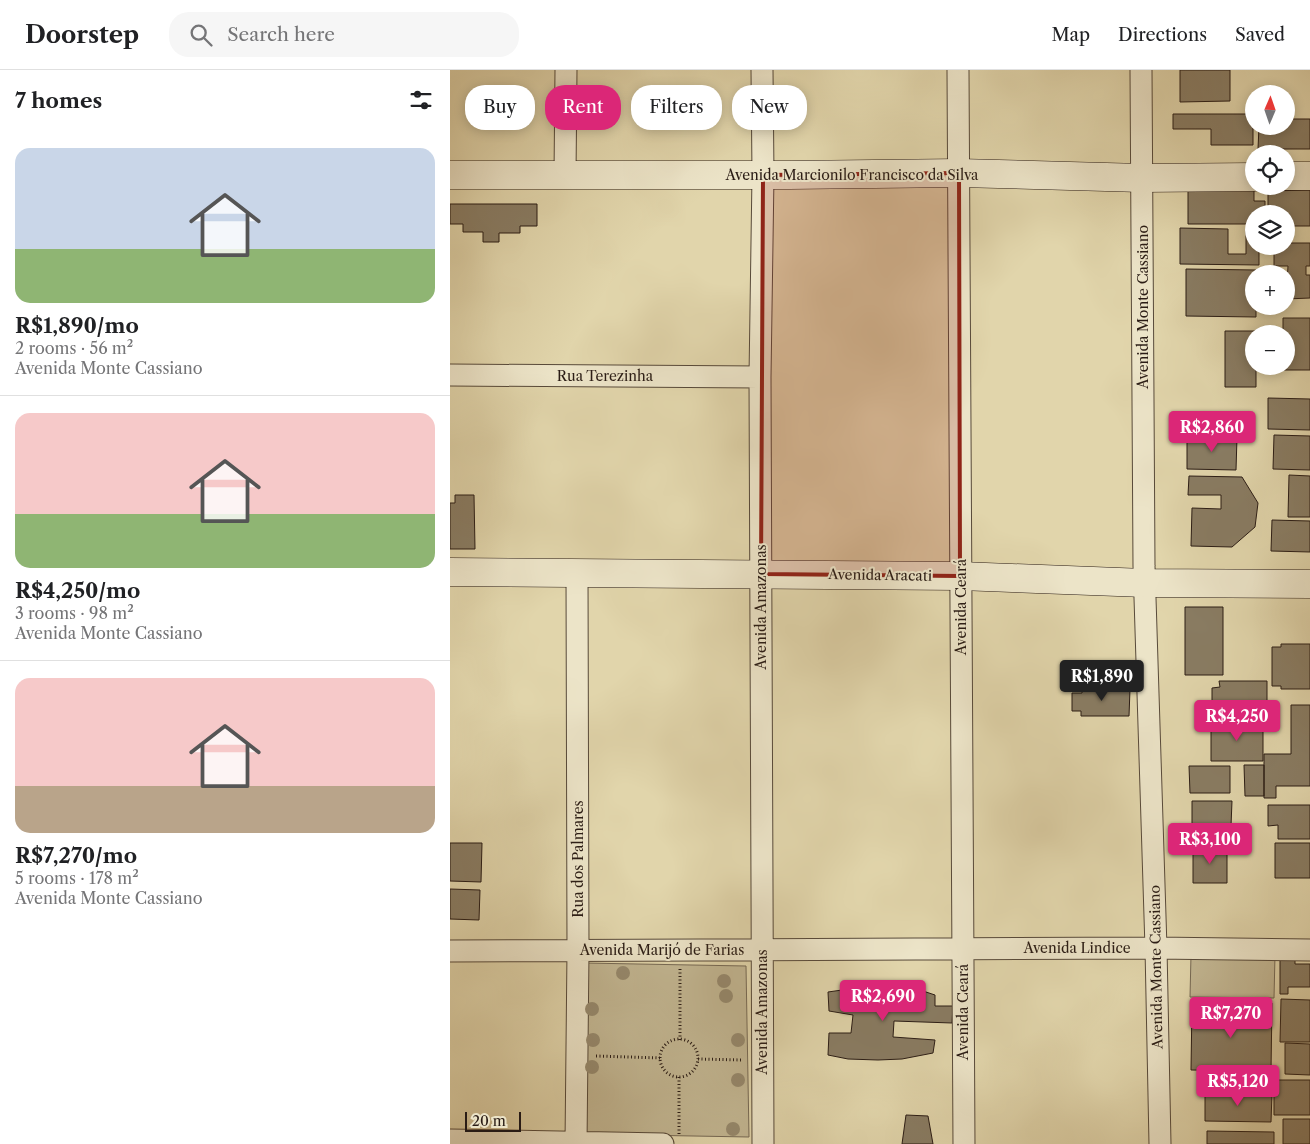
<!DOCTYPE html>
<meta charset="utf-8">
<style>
body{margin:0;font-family:"Libre Caslon Text",serif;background:#f6f6f6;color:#202124;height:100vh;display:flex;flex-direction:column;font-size:19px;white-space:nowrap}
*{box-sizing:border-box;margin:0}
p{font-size:16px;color:#757577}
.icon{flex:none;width:28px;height:28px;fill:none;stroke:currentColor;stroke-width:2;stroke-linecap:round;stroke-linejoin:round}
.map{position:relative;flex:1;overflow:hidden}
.details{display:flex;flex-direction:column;background:#fff;width:450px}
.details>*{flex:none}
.banner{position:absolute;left:15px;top:15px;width:475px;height:45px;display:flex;gap:10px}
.needle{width:32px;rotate:2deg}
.fabs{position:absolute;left:795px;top:15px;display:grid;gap:10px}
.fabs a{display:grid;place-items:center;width:50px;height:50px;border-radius:50%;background:#fff;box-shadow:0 2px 12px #0003;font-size:25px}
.scale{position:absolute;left:15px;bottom:12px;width:56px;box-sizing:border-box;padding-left:5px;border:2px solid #2a1c15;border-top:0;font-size:14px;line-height:18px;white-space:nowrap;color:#2a1c15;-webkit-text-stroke:4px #ece4c8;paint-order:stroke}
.price{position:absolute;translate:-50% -42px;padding:0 11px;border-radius:5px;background:#db2777;color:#fff;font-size:16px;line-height:32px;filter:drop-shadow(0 1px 2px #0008)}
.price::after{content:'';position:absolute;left:50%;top:30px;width:15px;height:11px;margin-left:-8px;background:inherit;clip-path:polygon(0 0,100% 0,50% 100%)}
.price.active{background:#222;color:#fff}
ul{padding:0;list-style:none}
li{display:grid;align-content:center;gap:10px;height:265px;padding:0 15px}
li+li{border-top:1px solid #e0e0e0}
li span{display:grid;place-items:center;height:155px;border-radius:15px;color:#555}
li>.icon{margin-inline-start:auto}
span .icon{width:90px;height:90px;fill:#fffc;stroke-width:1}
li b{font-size:21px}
h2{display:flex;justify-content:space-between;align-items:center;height:60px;padding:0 15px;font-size:21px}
.pill{padding:0 18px;border-radius:20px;background:#fff;box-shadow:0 2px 12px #0003;font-size:18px;line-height:45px}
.pill.active{background:#db2777;color:#fff}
header{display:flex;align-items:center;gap:30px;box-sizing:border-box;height:70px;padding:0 25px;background:#fff;border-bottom:1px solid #e0e0e0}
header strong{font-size:24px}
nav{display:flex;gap:28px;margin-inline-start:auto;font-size:18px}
.search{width:350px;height:45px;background:#f6f6f6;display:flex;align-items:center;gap:12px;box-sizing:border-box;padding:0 18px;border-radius:20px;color:#757577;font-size:19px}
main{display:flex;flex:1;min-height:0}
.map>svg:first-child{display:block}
.green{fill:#c2b692;stroke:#766954}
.building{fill:#897c63;stroke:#2a1c15}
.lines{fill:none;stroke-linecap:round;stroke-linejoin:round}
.street-casing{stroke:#584a3a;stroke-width:23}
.secondary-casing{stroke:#2a1c15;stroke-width:29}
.path{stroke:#2a1c15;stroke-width:3;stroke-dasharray:1 2.5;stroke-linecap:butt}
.street{stroke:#ece4c8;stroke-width:21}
.secondary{stroke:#ece4c8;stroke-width:28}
.tree{fill:#96896d}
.marked{fill:#8f2418;fill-opacity:0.2;stroke:#8f2418;stroke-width:4;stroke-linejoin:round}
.labels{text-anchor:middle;stroke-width:4;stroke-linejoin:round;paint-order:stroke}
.street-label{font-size:14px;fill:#2a1c15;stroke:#ece4c8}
</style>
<header>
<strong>Doorstep</strong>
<div class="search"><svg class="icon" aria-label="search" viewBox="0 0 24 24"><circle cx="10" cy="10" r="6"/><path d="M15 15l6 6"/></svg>Search here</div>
<nav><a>Map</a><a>Directions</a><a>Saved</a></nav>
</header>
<main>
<section class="details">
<h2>7 homes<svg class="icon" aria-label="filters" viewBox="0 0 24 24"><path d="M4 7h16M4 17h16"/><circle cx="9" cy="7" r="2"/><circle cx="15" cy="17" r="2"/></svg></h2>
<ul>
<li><span style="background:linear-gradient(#c9d6e8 65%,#8fb573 0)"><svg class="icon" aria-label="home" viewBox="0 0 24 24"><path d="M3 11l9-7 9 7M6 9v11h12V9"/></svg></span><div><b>R$1,890/mo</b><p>2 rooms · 56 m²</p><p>Avenida Monte Cassiano</p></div></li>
<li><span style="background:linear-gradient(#f6c9c9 65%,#8fb573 0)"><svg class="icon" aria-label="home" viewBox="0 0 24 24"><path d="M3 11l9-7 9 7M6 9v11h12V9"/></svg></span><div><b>R$4,250/mo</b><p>3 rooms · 98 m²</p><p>Avenida Monte Cassiano</p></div></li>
<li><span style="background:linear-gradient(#f6c9c9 70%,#b9a48a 0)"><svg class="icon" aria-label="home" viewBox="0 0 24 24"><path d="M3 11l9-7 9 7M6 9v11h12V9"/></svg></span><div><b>R$7,270/mo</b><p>5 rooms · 178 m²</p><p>Avenida Monte Cassiano</p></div></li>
</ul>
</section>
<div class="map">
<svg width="860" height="1074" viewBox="0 0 860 1074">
<rect width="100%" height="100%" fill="#e1d5ab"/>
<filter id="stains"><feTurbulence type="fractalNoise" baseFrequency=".004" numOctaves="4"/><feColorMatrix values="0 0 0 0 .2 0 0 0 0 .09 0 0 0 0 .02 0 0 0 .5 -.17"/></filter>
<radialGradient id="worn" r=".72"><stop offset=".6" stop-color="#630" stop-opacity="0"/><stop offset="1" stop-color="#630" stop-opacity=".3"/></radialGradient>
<path class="green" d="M 741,885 L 825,885 L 824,928 L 740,927 Z
M 134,893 L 296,896 L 299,1067 L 132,1064 Z"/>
<path class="building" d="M 730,0 L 780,0 L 780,31 L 730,32 Z
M 723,44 L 803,44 L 803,75 L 761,75 L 761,59 L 723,59 Z
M 836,49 L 860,49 L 860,79 L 808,79 L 809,56 L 836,56 Z
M 738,119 L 804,119 L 804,131 L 815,131 L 815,142 L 803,142 L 802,154 L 738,154 Z
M 860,120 L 860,156 L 836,156 L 836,144 L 818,144 L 818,121 Z
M 0,134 L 87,134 L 87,156 L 70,156 L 70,163 L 49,163 L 49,172 L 33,172 L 33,162 L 13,162 L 13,154 L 0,154 Z
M 730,158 L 778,159 L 778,184 L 796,184 L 796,160 L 804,160 L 804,176 L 809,176 L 809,195 L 730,194 Z
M 836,173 L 860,173 L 860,196 L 856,196 L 856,205 L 860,205 L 860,228 L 836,229 L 838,196 L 824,196 L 824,176 L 836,176 Z
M 736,199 L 806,200 L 806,204 L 804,204 L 804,236 L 806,236 L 806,247 L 736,246 Z
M 833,248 L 860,248 L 860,300 L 812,300 L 812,296 L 836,296 L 836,264 L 833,264 Z
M 775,261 L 806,261 L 806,264 L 804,264 L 804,296 L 806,296 L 806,317 L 775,317 Z
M 818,328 L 860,329 L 860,360 L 818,359 Z
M 824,365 L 860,366 L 860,400 L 823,399 Z
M 737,367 L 787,367 L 786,400 L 737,399 Z
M 839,405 L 860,406 L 860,447 L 838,447 Z
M 739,406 L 792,407 L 808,433 L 805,457 L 782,477 L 741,476 L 742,438 L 771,439 L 771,425 L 738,425 Z
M 5,425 L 24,425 L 25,479 L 0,479 L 0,433 L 5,433 Z
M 822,450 L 860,451 L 860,482 L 821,481 Z
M 735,537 L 773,537 L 773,605 L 735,605 Z
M 831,574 L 860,574 L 860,619 L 831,619 L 831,616 L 822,616 L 822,577 L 831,577 Z
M 769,611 L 817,611 L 817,644 L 789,644 L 789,650 L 768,650 L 768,638 L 762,638 L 762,618 L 770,617 Z
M 632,619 L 680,619 L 679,646 L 631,646 L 631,641 L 622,641 L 622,623 L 632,623 Z
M 841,635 L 860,635 L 860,716 L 826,716 L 826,728 L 814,728 L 814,684 L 841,684 Z
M 761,653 L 813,653 L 813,691 L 761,691 Z
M 794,695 L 814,695 L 814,726 L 795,726 Z
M 739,696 L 780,696 L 780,723 L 740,723 Z
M 742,731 L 782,731 L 781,756 L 788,756 L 787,773 L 742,772 Z
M 818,735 L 860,735 L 860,769 L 828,769 L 828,755 L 818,756 Z
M 0,773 L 32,773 L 31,812 L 0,811 Z
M 825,773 L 860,773 L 860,808 L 825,808 Z
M 743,778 L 777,778 L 777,813 L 743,813 Z
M 0,819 L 30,820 L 29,850 L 0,849 Z
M 830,888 L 845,888 L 845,894 L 860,894 L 860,917 L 838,917 L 838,924 L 830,924 Z
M 420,916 L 445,916 L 470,920 L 485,925 L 485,936 L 503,936 L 502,953 L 444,951 L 443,967 L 485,970 L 483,983 L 452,989 L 428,990 L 398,989 L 378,985 L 379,963 L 401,963 L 403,945 L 379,941 L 378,922 Z
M 831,929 L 860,930 L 860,972 L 830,972 Z
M 798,933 L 822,933 L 821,1001 L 741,1000 L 742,934 L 781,935 L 780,954 L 798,954 Z
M 835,973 L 860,974 L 860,1005 L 835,1004 Z
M 824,1010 L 860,1010 L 860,1045 L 824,1045 Z
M 755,1022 L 822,1023 L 821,1052 L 755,1051 Z
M 456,1045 L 478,1046 L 483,1074 L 452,1074 Z
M 833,1049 L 860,1049 L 860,1074 L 833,1074 Z
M 757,1061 L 824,1062 L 824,1074 L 757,1074 Z"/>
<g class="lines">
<g class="street-casing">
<path id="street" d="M 312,0 L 313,105 L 310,307 L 313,1074
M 508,0 L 514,1074
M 691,0 L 694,496 L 706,878 L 710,1074
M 115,106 L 116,0
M 0,305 L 310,307
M 0,881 L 706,878 L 860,880
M 0,1070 L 213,1074
M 126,1074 L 128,881 L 127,503"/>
</g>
<g class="secondary-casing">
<path id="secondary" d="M 0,105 L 339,105 L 509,103 L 692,108 L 804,107
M 836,106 L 860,106
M 0,502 L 510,506 L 695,513 L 860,514"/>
</g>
<path class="path" d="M210 988a19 19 0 1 1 38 0a19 19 0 1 1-38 0Z
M 230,970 L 230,899
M 146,986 L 211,988
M 248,989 L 293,990
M 229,1007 L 229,1064"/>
<use href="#street" class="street"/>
<use href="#secondary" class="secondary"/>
</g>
<g class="tree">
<circle cx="173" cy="903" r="7"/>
<circle cx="274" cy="911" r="7"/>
<circle cx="276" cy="926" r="7"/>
<circle cx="142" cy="939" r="7"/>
<circle cx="143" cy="970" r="7"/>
<circle cx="288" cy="970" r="7"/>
<circle cx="142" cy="997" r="7"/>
<circle cx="288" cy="1010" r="7"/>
<circle cx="283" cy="1059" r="7"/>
</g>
<path class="marked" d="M 509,103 L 510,506 L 311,504 L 313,105 Z"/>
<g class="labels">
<g class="street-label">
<text x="402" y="110">Avenida Marcionilo Francisco da Silva</text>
<text transform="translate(693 237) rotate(-90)" y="5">Avenida Monte Cassiano</text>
<text x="155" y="311">Rua Terezinha</text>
<text transform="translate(430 505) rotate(1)" y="5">Avenida Aracati</text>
<text transform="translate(311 537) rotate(-90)" y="5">Avenida Amazonas</text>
<text transform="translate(511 537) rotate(-90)" y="5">Avenida Ceará</text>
<text transform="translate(128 789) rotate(-90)" y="5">Rua dos Palmares</text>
<text x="627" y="883">Avenida Lindice</text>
<text x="212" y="885">Avenida Marijó de Farias</text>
<text transform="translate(706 897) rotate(-91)" y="5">Avenida Monte Cassiano</text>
<text transform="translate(312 942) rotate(-90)" y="5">Avenida Amazonas</text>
<text transform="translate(513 942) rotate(-90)" y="5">Avenida Ceará</text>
</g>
</g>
<rect width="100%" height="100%" filter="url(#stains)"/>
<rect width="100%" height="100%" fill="url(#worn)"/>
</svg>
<div class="fabs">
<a><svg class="needle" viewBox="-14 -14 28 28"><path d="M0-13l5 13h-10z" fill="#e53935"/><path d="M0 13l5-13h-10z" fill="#757577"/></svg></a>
<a><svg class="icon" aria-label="locate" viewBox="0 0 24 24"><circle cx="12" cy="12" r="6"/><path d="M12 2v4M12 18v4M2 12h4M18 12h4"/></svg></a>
<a><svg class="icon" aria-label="layers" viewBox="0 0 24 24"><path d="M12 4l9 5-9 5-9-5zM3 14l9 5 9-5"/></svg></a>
<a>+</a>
<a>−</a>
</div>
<div class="scale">20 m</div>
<b class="price" style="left:762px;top:383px">R$2,860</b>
<b class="price active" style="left:652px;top:632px">R$1,890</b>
<b class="price" style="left:787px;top:672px">R$4,250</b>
<b class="price" style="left:760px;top:795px">R$3,100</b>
<b class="price" style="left:433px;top:952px">R$2,690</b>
<b class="price" style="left:781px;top:969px">R$7,270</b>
<b class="price" style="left:788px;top:1037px">R$5,120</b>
<div class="banner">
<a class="pill">Buy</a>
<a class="pill active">Rent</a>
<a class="pill">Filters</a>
<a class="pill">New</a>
</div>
</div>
</main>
